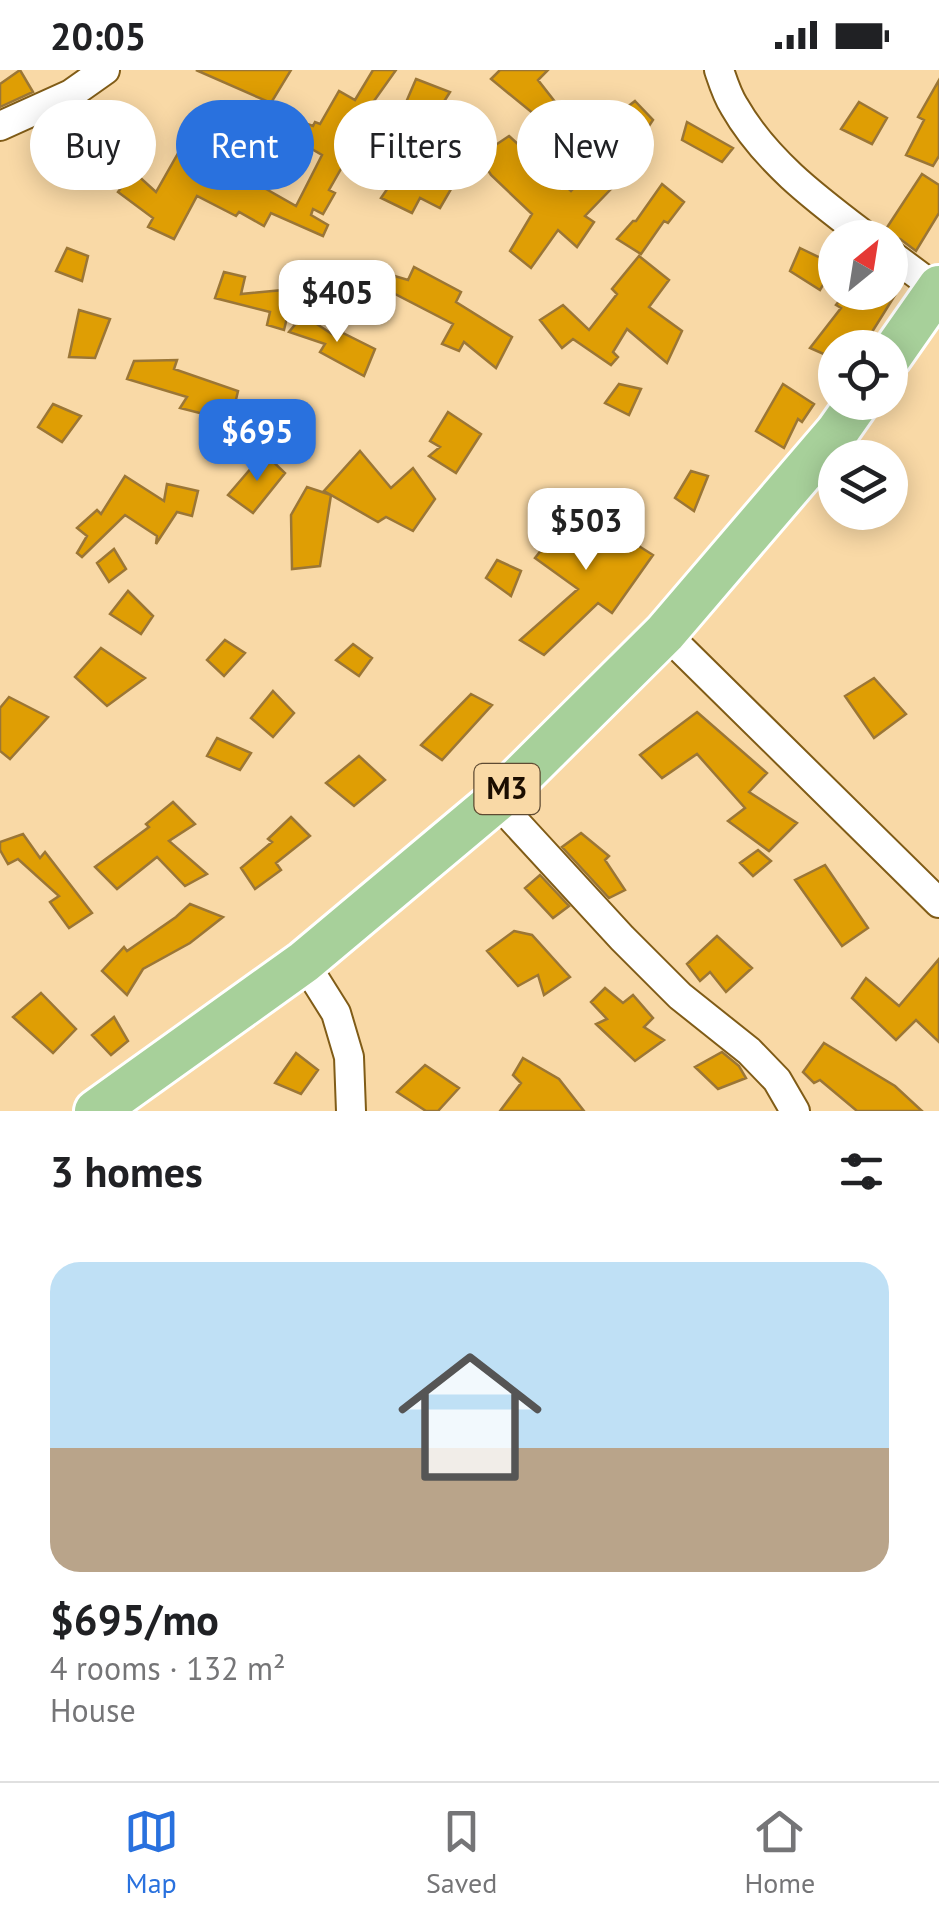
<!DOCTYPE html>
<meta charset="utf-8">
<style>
body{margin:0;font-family:"PT Sans",sans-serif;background:#f6f6f6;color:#202124;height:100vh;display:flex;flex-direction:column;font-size:38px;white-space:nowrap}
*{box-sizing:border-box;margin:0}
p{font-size:32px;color:#757577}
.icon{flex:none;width:55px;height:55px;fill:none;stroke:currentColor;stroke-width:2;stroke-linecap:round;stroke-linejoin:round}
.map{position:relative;height:1041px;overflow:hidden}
.sheet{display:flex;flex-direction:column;background:#fff;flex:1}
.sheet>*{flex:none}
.banner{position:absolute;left:30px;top:30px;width:880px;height:90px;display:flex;gap:20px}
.needle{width:65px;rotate:30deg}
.buttons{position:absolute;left:818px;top:150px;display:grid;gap:20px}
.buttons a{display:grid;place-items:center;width:90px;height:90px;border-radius:50%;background:#fff;box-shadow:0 5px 25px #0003;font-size:50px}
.price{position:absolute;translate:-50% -85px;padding:0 22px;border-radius:20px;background:#fff;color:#222;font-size:32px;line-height:65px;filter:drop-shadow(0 2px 5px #0008)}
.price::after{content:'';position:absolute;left:50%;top:60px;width:30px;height:22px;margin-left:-15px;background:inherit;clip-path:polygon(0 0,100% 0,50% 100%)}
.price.selected{background:#2971de;color:#fff}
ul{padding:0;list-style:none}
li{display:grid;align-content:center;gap:20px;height:530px;padding:0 50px}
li+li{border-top:2px solid #e0e0e0}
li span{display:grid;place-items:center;height:310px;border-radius:30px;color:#555}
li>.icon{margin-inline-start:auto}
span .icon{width:180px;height:180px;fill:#fffc;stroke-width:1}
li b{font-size:42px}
h2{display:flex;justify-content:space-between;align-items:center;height:120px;padding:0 50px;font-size:42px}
.chip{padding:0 35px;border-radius:45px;background:#fff;box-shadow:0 5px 25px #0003;font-size:35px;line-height:90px}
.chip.selected{background:#2971de;color:#fff}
.status{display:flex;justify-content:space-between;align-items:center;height:70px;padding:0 50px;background:#fff;direction:ltr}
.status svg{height:28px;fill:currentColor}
.tab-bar{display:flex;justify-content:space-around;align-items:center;height:140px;border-top:2px solid #e0e0e0;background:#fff;font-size:28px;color:#757577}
.tab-bar a{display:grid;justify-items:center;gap:5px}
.tab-bar .selected{color:#2971de}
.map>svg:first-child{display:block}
.building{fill:#df9e04;stroke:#9b7636;stroke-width:2.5}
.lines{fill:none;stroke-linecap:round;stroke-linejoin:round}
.minor-casing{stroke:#805c17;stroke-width:32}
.primary-casing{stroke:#fff;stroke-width:48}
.minor{stroke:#fff;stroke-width:28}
.primary{stroke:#a7d09a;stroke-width:42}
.labels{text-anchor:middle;stroke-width:8;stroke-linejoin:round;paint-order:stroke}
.shield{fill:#f9d9a6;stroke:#5e4a32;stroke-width:2.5}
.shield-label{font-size:30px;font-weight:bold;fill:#1b0d00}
</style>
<div class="status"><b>20:05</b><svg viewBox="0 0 49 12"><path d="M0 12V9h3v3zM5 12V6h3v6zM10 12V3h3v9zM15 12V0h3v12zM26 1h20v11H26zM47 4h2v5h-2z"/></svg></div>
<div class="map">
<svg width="939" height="1041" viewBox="0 0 939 1041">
<rect width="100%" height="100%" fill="#f9d9a6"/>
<path class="building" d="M 20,0 L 33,22 L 0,37 L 0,14 Z
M 196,0 L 291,0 L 271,33 Z
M 373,0 L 396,0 L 349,66 L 358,69 L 329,120 L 335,123 L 323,144 L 313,139 L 311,145 L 328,155 L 323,166 L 271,143 L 264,156 L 239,142 L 236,146 L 197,126 L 174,169 L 148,157 L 153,148 L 118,122 L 133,101 L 156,122 L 181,78 L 215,90 L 296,136 L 322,85 L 291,67 L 282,81 L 252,63 L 264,51 L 252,44 L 256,36 L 313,56 L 315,52 L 320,54 L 339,21 L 355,30 Z
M 500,0 L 548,0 L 538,10 L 563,42 L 551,58 L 491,9 Z
M 416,9 L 450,22 L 433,49 L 436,51 L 433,56 L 460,77 L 445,109 L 454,114 L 440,138 L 420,128 L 412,143 L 381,128 L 414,80 L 389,72 Z
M 939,10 L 939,86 L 933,96 L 906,85 L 924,50 L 918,47 Z
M 635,31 L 653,50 L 639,71 L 614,47 Z
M 859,32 L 887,48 L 872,74 L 841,59 Z
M 687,52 L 733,78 L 722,92 L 682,70 Z
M 509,66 L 519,75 L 530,97 L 538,91 L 571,121 L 590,101 L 613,117 L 585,146 L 594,152 L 577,177 L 558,160 L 531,198 L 510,181 L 532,144 L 491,105 L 479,86 Z
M 922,104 L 939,115 L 939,143 L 916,181 L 900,169 L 885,166 L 884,162 Z
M 662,114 L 684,132 L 668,153 L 664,151 L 641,184 L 617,169 L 633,151 L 636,151 Z
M 67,178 L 88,186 L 82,211 L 56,201 Z
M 800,178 L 835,195 L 820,220 L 790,201 Z
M 639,186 L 669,210 L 649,237 L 682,261 L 667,293 L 627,259 L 613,282 L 618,287 L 611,295 L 573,269 L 562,278 L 540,250 L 563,235 L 589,260 L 617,224 L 612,219 Z
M 343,195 L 358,203 L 361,196 L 408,210 L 414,197 L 461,222 L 456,232 L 512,267 L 496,298 L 464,272 L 459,281 L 442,274 L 453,254 L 391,222 L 382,240 L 353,224 L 351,227 L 327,216 Z
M 224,202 L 245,207 L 241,224 L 294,219 L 284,260 L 267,255 L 270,242 L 215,228 Z
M 890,206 L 898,212 L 891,222 L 897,222 L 862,278 L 835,278 L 835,289 L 810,278 L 841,238 L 836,235 L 846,222 L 890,222 Z
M 79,240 L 110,249 L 95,288 L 69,287 Z
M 303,245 L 332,264 L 343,249 L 343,263 L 375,279 L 364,306 L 320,282 L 325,274 L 289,262 Z
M 177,290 L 174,299 L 238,321 L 231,351 L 180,338 L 187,327 L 127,309 L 134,291 Z
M 619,314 L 641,319 L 629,345 L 605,333 Z
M 783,314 L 814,334 L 802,352 L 798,349 L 784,378 L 756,361 Z
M 53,334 L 81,346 L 62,372 L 38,357 Z
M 448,342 L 481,364 L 456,403 L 429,386 L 440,377 L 430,371 Z
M 360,381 L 391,418 L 413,398 L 435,429 L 413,461 L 386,447 L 378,452 L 331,425 L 320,496 L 292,499 L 291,445 L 307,417 L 331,425 L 324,421 Z
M 264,383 L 285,403 L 253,443 L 228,425 Z
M 691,401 L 708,406 L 694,441 L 675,428 Z
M 125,406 L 164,431 L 167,414 L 198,421 L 192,446 L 177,442 L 156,474 L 157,466 L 125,445 L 82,487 L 77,483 L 87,466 L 77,458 L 97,440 L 101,444 Z
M 576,436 L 653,485 L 612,543 L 598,533 L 544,585 L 520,570 L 578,519 L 535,488 Z
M 114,479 L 126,499 L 109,512 L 97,493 Z
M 497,490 L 521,501 L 511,526 L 486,508 Z
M 128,521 L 153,546 L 141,564 L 110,544 Z
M 225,570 L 245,583 L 224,606 L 207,590 Z
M 353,574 L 372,588 L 359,606 L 336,590 Z
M 101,578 L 145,608 L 107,636 L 75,607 Z
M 874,608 L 906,644 L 874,668 L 845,626 Z
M 273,621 L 294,643 L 273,667 L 251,648 Z
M 471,624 L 492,635 L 442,690 L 421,675 Z
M 9,627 L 48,647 L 10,689 L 0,681 L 0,638 Z
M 697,642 L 767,703 L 749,722 L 797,753 L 769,781 L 728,751 L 745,738 L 697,684 L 662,708 L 640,685 Z
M 217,668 L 251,683 L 240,700 L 207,686 Z
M 359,686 L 385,710 L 354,736 L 326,713 Z
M 173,732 L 195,754 L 169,771 L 207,804 L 185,816 L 157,787 L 117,819 L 95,797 L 149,757 L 146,754 Z
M 291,747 L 310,766 L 276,793 L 281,800 L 255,819 L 241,798 L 272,772 L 268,769 Z
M 581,763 L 609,786 L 605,790 L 625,820 L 609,828 L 562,777 Z
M 23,764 L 40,788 L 45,782 L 92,843 L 69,858 L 50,832 L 59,826 L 18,789 L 8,794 L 0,780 L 0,772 Z
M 758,780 L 771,791 L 753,806 L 740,793 Z
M 825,795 L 868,858 L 842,876 L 795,810 Z
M 540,805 L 569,836 L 553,848 L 525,818 Z
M 190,834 L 223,847 L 190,873 L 143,899 L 127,925 L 102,901 L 124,877 L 127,881 L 176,847 Z
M 514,861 L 532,865 L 570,907 L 544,925 L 538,905 L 518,916 L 487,881 Z
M 717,866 L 752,898 L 726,922 L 710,902 L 700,911 L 687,894 Z
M 939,889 L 939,972 L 916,950 L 896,970 L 852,928 L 866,908 L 899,936 Z
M 605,918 L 623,933 L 633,925 L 653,948 L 644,957 L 664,970 L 635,991 L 596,954 L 607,949 L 591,932 Z
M 41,923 L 76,959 L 53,983 L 13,947 Z
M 114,947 L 128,971 L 111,985 L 92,965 Z
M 824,973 L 895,1016 L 922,1041 L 857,1041 L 820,1010 L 814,1013 L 803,1002 Z
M 722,982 L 739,996 L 746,1008 L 718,1019 L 695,997 Z
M 296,983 L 318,1000 L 301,1024 L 275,1013 Z
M 523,988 L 559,1009 L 584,1041 L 500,1041 L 521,1013 L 513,1005 Z
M 425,995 L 459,1018 L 438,1041 L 426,1041 L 397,1022 Z"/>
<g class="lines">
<g class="minor-casing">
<path id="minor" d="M 719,0 C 723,12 727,25 734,36 C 766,92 818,130 868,168
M 0,56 L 71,24 L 105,0
M 890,184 L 937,219
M 665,563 L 939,833
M 496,731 L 622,868 L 680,926 L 749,981 L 777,1010 L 795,1041
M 304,892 L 336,943 L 349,987 L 351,1041"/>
</g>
<g class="primary-casing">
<path id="primary" d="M 890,287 L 939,217
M 96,1041 L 304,892 L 496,731 L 665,563 L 837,362 L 858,332"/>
</g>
<use href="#minor" class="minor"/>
<use href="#primary" class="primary"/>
</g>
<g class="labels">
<rect class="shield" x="474.5" y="694" width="65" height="50" rx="8"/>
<g class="shield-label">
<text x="507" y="729">M3</text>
</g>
</g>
</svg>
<div class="buttons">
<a><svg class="needle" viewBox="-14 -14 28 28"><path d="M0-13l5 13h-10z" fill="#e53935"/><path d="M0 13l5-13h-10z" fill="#757577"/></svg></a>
<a><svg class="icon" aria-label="locate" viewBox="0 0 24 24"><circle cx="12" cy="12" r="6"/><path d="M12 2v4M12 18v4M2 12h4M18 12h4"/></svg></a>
<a><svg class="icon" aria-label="layers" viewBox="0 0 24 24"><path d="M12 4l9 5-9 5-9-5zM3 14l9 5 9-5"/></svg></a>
</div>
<b class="price" style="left:337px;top:275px">$405</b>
<b class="price selected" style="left:257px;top:414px">$695</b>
<b class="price" style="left:586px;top:503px">$503</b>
<div class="banner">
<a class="chip">Buy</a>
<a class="chip selected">Rent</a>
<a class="chip">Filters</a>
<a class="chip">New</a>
</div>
</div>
<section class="sheet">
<h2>3 homes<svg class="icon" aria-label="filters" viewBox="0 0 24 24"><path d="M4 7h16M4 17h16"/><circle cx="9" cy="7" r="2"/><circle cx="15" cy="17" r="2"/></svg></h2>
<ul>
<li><span style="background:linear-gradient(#bfe0f5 60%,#b9a48a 0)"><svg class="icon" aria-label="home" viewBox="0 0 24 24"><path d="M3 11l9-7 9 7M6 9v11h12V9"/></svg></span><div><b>$695/mo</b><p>4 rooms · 132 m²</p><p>House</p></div></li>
</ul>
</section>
<nav class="tab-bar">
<a class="selected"><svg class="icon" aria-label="map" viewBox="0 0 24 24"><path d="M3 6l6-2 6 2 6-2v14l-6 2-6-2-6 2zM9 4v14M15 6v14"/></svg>Map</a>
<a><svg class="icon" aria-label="saved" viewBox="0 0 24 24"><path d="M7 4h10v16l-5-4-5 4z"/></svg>Saved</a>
<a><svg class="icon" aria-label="home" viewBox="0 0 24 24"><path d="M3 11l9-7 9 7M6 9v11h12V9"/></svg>Home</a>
</nav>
